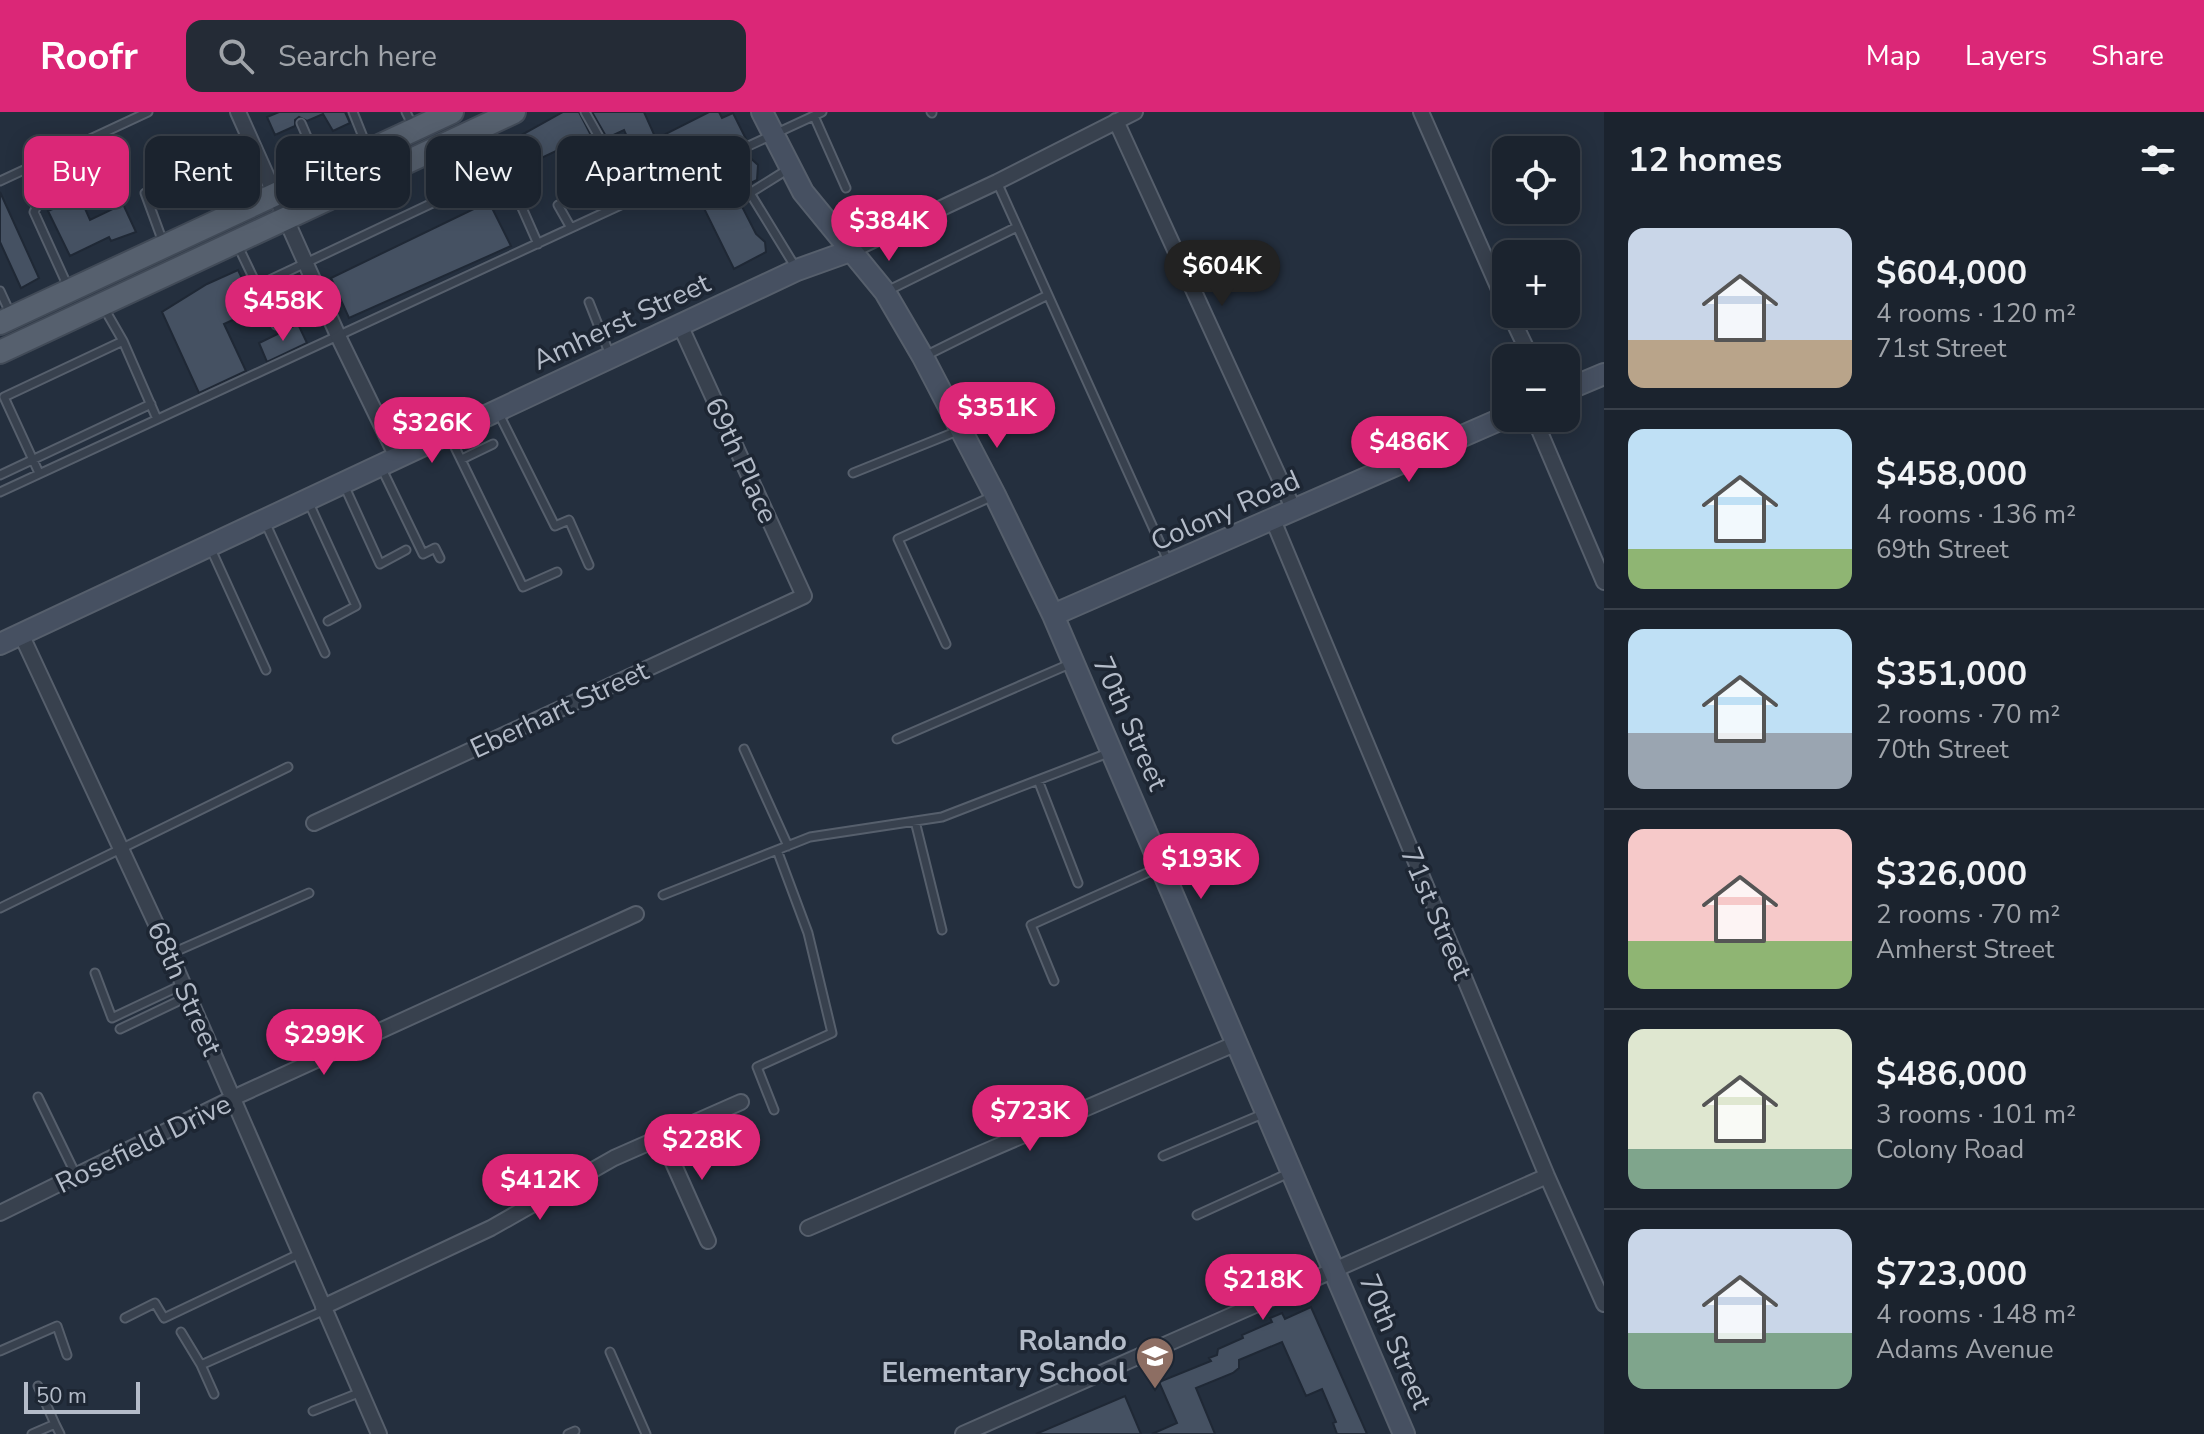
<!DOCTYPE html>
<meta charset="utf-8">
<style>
body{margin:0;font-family:"Nunito Sans",sans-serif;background:#242b36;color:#f1f3f6;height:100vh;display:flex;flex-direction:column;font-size:30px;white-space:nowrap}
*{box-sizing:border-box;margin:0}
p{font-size:26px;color:#a0a4aa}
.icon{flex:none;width:44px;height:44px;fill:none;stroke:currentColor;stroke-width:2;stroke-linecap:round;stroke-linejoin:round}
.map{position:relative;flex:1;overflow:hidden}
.panel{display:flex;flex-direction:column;background:#1b232e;width:600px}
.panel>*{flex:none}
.banner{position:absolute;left:24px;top:24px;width:760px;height:72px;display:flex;gap:16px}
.buttons{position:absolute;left:1492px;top:24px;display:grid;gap:16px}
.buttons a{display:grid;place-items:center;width:88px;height:88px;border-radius:16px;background:#1b232e;box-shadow:0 4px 20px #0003,0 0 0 2px #39404a;font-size:40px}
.scale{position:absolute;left:24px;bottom:20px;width:116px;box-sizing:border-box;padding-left:8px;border:4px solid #b4bcc9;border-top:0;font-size:22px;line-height:28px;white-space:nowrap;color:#b4bcc9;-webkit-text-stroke:6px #1d2633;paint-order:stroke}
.price{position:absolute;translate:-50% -68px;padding:0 18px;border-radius:28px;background:#db2777;color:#fff;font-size:26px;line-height:52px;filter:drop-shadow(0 2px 4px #0008)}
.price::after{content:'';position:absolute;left:50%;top:48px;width:24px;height:18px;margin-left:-12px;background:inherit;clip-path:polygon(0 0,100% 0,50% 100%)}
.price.current{background:#222;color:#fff}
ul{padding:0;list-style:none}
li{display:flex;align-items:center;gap:24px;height:200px;padding:0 24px}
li+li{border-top:2px solid #39404a}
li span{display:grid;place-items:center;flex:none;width:224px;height:160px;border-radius:16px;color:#555}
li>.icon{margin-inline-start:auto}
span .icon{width:96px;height:96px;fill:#fffc;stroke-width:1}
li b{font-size:34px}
h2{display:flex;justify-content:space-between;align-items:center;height:96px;padding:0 24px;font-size:34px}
.pill{padding:0 28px;border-radius:16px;background:#1b232e;box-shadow:0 4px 20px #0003,0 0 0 2px #39404a;font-size:28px;line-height:72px}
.pill.current{background:#db2777;color:#fff}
header{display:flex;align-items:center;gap:48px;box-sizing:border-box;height:112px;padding:0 40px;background:#db2777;color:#fff}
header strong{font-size:38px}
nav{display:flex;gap:44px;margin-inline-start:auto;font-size:28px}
.search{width:560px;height:72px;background:#242b36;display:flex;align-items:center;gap:20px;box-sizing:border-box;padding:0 28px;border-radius:16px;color:#a0a4aa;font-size:30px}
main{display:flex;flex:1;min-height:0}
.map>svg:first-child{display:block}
.building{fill:#455162;stroke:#1f2835;stroke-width:2}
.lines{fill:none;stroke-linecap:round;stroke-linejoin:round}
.lane-casing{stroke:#565f6c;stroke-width:11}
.street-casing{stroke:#565f6c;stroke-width:18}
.secondary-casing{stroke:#565f6c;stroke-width:24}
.primary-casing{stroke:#414a57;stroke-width:26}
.lane{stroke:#38414e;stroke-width:7}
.street{stroke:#38414e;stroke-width:14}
.secondary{stroke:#465061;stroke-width:20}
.primary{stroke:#56606e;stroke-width:22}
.labels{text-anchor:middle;stroke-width:7;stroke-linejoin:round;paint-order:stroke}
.street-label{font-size:28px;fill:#b4bcc9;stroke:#1d2633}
.poi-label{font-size:28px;font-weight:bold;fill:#b4bcc9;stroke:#1d2633;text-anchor:end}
</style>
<header>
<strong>Roofr</strong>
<div class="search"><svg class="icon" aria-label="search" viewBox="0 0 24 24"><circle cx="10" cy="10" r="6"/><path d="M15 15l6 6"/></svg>Search here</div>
<nav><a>Map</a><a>Layers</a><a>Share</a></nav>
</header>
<main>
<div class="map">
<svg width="1604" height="1322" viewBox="0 0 1604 1322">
<rect width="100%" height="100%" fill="#242f3e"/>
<path class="building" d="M 279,0 L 345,0 L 350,11 L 333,19 L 323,2 L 307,9 L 299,5 L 295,8 L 295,14 L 275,23 L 267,5 Z
M 563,0 L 579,0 L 615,70 L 580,88 L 558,38 L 520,56 L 532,80 L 523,84 L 516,83 L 513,89 L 493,98 L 511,134 L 349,206 L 331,166 L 480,94 L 486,79 L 476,55 L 480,46 Z
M 592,0 L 644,0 L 656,27 L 709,0 L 719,0 L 722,6 L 733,1 L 746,27 L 684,57 L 683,54 L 648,70 L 624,18 L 607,26 Z
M 746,42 L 758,53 L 757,68 L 734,79 L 756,122 L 765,130 L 766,140 L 734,157 L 690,68 Z
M 0,80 L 39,166 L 21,176 L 0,130 Z
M 80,85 L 90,108 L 123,92 L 136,120 L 111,129 L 109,125 L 70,144 L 48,99 Z
M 238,158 L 251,185 L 244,188 L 250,200 L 224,212 L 246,259 L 199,281 L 162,200 L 207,172 Z
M 298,212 L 307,231 L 267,250 L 259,231 Z
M 1311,1195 L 1367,1322 L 1337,1322 L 1333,1311 L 1336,1310 L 1322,1277 L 1306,1284 L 1282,1230 L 1239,1248 L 1239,1256 L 1233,1261 L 1196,1276 L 1215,1322 L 1152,1322 L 1177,1311 L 1159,1270 L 1211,1249 L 1209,1246 L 1217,1243 L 1218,1237 L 1243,1226 L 1242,1223 L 1272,1210 L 1270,1206 L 1282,1201 L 1285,1207 Z
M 1125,1284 L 1141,1322 L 1036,1322 Z"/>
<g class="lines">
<g class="lane-casing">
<path id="lane" d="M 353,0 L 367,35
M 406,0 L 414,16
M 585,0 L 616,55
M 931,0 L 932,1
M 814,4 L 846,76
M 301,11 L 321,57
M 42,49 L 50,66 L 34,100 L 69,177
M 790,56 L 750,81 L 796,156
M 0,69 L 148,0
M 997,70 L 1169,451
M 519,89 L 538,132
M 558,93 L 571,116
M 163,130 L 145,81 L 254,34
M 237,132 L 276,213
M 257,174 L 460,78 L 440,39
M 0,179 L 11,203
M 887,179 L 1017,115
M 589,190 L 610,243
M 104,196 L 123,229
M 925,244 L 1048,183
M 498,300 L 555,414 L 569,408 L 589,453
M 449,323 L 523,475 L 557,460
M 462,347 L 493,332
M 381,355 L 423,442 L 435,436 L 440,446
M 39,361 L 4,285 L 123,229 L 157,307
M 853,361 L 960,318
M 0,363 L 151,292
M 344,373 L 380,452 L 406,438
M 0,380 L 822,0
M 308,389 L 356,494 L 328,509
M 265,410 L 325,541
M 210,435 L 266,558
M 946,532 L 898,427 L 993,384
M 897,627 L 1072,551
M 744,637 L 788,734
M 1038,668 L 1078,771
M 915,709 L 942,818
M 663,783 L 810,725 L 942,705 L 1108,641
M 0,796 L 288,655
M 170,842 L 309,781
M 95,861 L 112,906 L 184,872
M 1054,869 L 1031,813 L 1160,755
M 120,917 L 189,884
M 38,985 L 76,1063
M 774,998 L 757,955 L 832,921 L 808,821 L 777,738
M 1163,1044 L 1265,1001
M 1197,1103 L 1291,1060
M 125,1206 L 155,1191 L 164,1206 L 299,1142
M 181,1220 L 201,1253 L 325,1198
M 0,1239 L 57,1214 L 67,1243
M 610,1240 L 646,1322
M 201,1253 L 214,1282
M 38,1274 L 55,1312
M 313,1299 L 361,1280
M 32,1322 L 55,1312 L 60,1322
M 568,1322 L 575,1319"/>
</g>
<g class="street-casing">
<path id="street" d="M 238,0 L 340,228 L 397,345
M 1421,0 L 1506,193
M 1116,9 L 1294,398
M 850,139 L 997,70 L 1135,0
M 1510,202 L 1531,246
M 1534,306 L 1604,470
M 1273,408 L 1547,1064 L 1604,1192
M 21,522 L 170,842 L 379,1322
M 314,711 L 804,484 L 680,213
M 662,1026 L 708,1129
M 0,1101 L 233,986 L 636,802
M 808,1116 L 1237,931
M 323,1195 L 491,1116 L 614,1046 L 741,990
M 963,1322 L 1547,1064"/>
</g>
<g class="secondary-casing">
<path id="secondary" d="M 762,0 L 803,80 L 885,180 L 923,245 L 995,383 L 1053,503 L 1404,1322
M 1566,278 L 1604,262
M 1053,503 L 1506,305
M 0,532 L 797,158 L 850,139"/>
</g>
<g class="primary-casing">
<path id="primary" d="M 0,211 L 452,0
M 0,240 L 514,0"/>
</g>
<use href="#lane" class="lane"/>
<use href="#street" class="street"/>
<use href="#secondary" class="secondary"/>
<use href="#primary" class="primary"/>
</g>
<defs>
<g id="school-pin" transform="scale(2)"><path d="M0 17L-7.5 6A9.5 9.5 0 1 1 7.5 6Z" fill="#8d6e63" stroke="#1d2633"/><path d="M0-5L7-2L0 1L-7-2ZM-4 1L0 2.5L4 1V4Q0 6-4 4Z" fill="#fff"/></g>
</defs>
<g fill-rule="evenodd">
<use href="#school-pin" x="1155" y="1244"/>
</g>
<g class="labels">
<g class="street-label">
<text transform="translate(621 209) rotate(-25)" y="10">Amherst Street</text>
<text transform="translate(742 348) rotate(65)" y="10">69th Place</text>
<text transform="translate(1225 398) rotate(-24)" y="10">Colony Road</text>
<text transform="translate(559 597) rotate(-25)" y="10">Eberhart Street</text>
<text transform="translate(1131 611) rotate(66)" y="10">70th Street</text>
<text transform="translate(1437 801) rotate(67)" y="10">71st Street</text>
<text transform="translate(185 876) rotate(66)" y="10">68th Street</text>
<text transform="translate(143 1031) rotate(-26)" y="10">Rosefield Drive</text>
<text transform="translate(1396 1229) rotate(67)" y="10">70th Street</text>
</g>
<g class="poi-label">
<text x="1127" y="1238">Rolando<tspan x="1127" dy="32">Elementary School</tspan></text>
</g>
</g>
</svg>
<div class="buttons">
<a><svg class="icon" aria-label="locate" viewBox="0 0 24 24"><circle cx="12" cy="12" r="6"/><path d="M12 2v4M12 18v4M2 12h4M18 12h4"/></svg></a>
<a>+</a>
<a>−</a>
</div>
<div class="scale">50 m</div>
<b class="price" style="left:889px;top:151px">$384K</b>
<b class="price current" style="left:1222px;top:196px">$604K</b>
<b class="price" style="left:283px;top:231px">$458K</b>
<b class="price" style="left:997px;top:338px">$351K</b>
<b class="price" style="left:432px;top:353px">$326K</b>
<b class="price" style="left:1409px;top:372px">$486K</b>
<b class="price" style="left:1201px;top:789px">$193K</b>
<b class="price" style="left:324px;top:965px">$299K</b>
<b class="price" style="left:1030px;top:1041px">$723K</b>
<b class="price" style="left:702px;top:1070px">$228K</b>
<b class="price" style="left:540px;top:1110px">$412K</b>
<b class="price" style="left:1263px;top:1210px">$218K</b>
<div class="banner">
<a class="pill current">Buy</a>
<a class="pill">Rent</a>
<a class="pill">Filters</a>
<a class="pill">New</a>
<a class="pill">Apartment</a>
</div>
</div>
<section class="panel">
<h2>12 homes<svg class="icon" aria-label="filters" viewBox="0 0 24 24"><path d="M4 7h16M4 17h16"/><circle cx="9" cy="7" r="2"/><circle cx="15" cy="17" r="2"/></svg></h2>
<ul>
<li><span style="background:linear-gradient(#c9d6e8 70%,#b9a48a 0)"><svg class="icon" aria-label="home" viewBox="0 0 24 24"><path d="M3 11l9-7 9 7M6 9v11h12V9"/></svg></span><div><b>$604,000</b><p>4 rooms · 120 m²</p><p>71st Street</p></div></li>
<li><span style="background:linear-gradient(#bfe0f5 75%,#8fb573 0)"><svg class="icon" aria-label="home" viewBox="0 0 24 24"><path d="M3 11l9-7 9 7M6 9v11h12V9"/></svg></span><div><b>$458,000</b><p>4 rooms · 136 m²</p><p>69th Street</p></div></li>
<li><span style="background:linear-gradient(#bfe0f5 65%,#9aa5b1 0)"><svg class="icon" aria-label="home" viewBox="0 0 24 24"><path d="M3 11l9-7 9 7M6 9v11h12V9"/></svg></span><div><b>$351,000</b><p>2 rooms · 70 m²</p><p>70th Street</p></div></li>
<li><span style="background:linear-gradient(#f6c9c9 70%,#8fb573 0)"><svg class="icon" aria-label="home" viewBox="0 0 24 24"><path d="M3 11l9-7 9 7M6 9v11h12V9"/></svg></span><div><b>$326,000</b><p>2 rooms · 70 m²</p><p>Amherst Street</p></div></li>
<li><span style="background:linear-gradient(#dfe7d0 75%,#7fa58c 0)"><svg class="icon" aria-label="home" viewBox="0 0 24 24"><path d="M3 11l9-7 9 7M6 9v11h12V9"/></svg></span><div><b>$486,000</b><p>3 rooms · 101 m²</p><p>Colony Road</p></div></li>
<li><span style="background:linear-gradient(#c9d6e8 65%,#7fa58c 0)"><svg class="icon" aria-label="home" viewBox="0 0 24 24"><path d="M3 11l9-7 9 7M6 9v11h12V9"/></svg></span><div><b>$723,000</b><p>4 rooms · 148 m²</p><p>Adams Avenue</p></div></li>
</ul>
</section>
</main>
